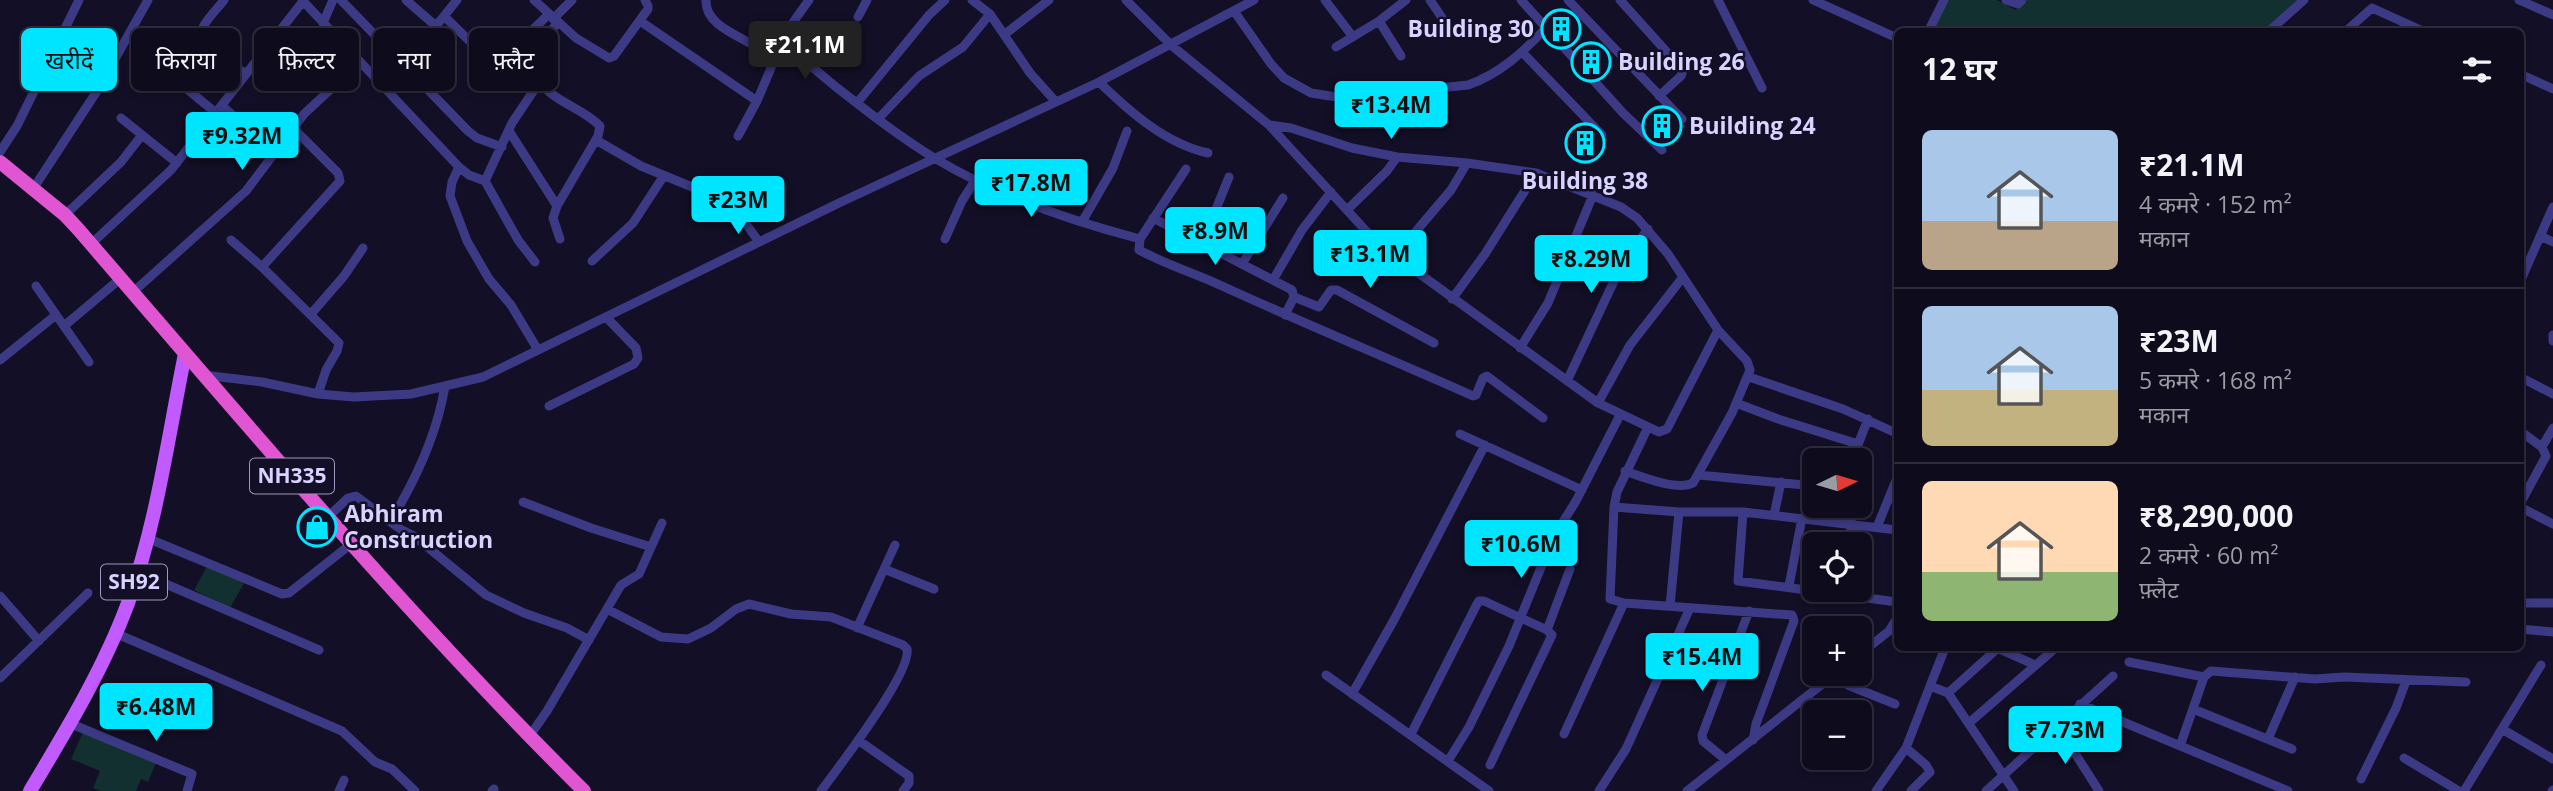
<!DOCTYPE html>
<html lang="hi">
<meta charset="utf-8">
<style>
body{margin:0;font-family:"Open Sans","Noto Sans Devanagari",sans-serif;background:#1c1929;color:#f1f3f6;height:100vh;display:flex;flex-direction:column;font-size:26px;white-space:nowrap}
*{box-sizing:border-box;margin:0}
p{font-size:23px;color:#9b9ba3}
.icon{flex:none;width:38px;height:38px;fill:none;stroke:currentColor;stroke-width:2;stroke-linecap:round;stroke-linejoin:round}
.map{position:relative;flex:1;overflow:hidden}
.sheet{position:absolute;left:1894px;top:28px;width:630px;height:623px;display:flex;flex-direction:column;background:#0e0b1c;border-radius:10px;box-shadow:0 4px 10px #0003,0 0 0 2px #2e2b3b}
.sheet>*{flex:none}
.banner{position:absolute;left:21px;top:28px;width:665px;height:63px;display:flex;gap:14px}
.needle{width:46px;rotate:85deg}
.controls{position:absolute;left:1802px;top:448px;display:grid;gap:14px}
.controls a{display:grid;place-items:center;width:70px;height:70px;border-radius:10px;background:#0e0b1c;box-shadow:0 4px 10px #0003,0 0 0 2px #2e2b3b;font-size:35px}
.price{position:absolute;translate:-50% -60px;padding:0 16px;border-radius:7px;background:#00e5ff;color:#111;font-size:23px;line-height:46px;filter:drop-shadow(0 2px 4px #0008)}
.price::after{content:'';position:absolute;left:50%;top:42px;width:21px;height:16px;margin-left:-10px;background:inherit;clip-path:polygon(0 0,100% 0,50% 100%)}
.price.active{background:#222;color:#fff}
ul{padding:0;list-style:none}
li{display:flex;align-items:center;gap:21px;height:175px;padding:0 28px}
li+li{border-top:2px solid #2e2b3b}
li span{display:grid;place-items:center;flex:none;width:196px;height:140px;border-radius:10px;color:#555}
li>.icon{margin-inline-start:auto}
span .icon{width:84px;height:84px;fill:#fffc;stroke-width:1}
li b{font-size:30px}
h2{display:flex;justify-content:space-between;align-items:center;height:84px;padding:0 28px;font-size:30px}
.chip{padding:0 24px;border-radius:10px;background:#0e0b1c;box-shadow:0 4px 10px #0003,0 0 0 2px #2e2b3b;font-size:24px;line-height:63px}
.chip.active{background:#00e5ff;color:#111}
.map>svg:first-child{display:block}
.green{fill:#12302f}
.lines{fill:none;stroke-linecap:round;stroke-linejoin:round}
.minor{stroke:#3d3a85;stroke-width:9}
.primary{stroke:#c25bff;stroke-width:14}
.trunk{stroke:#e055d1;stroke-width:14}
.labels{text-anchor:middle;stroke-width:5;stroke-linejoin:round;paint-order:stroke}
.shield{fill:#130f26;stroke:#9e99be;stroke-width:2}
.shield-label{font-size:21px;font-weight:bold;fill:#d9d4ff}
.poi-label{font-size:23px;font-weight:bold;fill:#d9d4ff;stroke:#130f26;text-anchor:start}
</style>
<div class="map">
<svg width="2553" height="791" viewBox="0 0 2553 791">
<rect width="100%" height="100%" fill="#130f26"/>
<path class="green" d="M 1944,0 L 1997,0 L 2016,10 L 2021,0 L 2300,0 L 2266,31 L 1928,32 Z
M 210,561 L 247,578 L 230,608 L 194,590 Z
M 83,732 L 156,763 L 148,782 L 141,779 L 136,791 L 101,791 L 93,788 L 100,771 L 71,759 Z"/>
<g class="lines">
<path class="minor" d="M 224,0 C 215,12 195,29 201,44 L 246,74
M 302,0 L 459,167 L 469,175 L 485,181
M 341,0 L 468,131 L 477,138 L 502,147
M 406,0 L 436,26
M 534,0 L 576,38 L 609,58 L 614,56 L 648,9 L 648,6 L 645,0
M 706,0 C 705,24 735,34 753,45 C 765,49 777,45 789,51 C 806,60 821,75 836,87 C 868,112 901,138 936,159 C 998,196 1071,221 1140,239
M 972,0 L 990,14 L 1030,73 L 1056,102
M 1126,0 L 1171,45 L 1269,125 L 1291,128 L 1352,148 L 1397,157 L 1467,163 L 1536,173 L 1621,207 L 1637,218 L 1668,254 L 1718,330 L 1747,361 L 1750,370 L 1732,413 L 1693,483 C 1677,491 1642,477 1625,471
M 1325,0 L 1353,37
M 1430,0 L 1445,22
M 1521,0 L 1623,113 L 1662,150
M 1568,0 L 1682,119
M 1620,0 L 1683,70 L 1681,76 L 1659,96
M 1718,0 L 1762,88
M 1813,0 L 1897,38
M 2006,0 L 2018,4 L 2022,0
M 2519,0 L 2553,15
M 1234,11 L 1271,64 L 1284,78 L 1311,93 L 1343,98 L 1468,85 C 1500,74 1523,52 1546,28
M 444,16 L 490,61 L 497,64 L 549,14
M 858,17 L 867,0
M 553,19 L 572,0
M 640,21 L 757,101
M 1379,21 L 1401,56
M 558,22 L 532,55 C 536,102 574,100 600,126 L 598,136 L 557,206 L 553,218 L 560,239
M 323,23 L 333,0
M 1928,32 L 1944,0
M 2268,32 L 2304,0
M 2345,32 L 2372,8 L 2425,32
M 1005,34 L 1049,0
M 1336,47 L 1379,21 L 1406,0
M 1523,53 L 1602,135
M 401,62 L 436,26 L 457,0
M 164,70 L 216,113
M 2520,74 L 2553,89
M 1099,82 C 1130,112 1166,144 1208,153
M 857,103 L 929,15 L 945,0
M 222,106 L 250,130
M 121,118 L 177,163
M 878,119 L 919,76 L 963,47 L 990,14
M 1269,125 L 1367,232 L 1395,256 L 1598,403 L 1659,432 L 1667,429 L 1718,330
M 509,131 L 557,206
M 738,136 L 757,101 L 771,68 L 779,42 L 809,0
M 596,140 L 641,166 L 731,203 L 759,242
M 0,152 L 17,126 L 79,0
M 459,167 L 452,182 L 450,196 L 467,241 L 489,279 L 511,305 L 538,350
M 1186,169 L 1140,239 L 1139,250 C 1167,265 1194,273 1222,286 C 1305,324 1390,359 1473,396 L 1476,395 L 1483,378 L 1487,376 L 1543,418
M 33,189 L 97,91 L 148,0
M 1347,210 L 1387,171 L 1397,157
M 65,215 L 121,162 L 142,135
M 1153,218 L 1292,290 L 1294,297 L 1285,315
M 1082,222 L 1113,168 L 1127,131
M 2540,236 L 2553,242
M 945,239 L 962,201 L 976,179
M 231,240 L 262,267 L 339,343 L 337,351 L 326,370 L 318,394
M 91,244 L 171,170 L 304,0
M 1202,244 L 1229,177
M 1395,256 L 1451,190 L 1467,163
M 592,261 L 633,223 L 663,177
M 535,262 L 518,240 L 485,181 L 512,123 L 540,81
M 1242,264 L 1283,198
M 262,267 L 340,181 L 338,173 L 293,128
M 1273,280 L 1302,230 L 1331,192
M 2520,282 L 2553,207
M 36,286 L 89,362
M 132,293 L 246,191 L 304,114 L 360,62
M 1294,297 L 1319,307 L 1331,290 L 1337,290 L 1434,343
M 1452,299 L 1485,254 L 1536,173
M 311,314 L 344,276 L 363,248
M 64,326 L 120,279
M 2553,335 L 2553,341
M 1520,348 L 1548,303 L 1593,195
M 0,360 L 56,315
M 203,375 L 262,382 L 318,394 L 354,397 L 411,394 L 483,377 L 841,202 L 1099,82 L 1254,0
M 1749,377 L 1843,409 L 1896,433
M 2520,377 L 2553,394
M 1567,381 L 1622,264 L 1648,229
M 1598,403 L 1630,345 L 1683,277
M 1736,403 L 1778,419 L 1858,444
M 549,406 L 634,364 L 638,358 L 636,348 L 606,317
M 1648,427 L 1617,492 L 1614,507 L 1610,599 L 1624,603 L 1792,615 L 1794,621 L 1756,724 L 1753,740
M 2520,431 L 2542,447 L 2546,456 L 2520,504
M 1460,434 L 1582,490
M 2542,447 L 2553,428
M 1852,460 L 1868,419
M 1699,475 L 1815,486
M 523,502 L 591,528 L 651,547
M 400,505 C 421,468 438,428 445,386
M 1614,507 L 1679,512 L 1743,512 L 1897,530
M 2520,507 L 2553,524
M 1743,512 L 1738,581 L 1897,602
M 1774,515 L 1781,482
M 328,517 L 348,498 L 356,496 L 400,529 L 414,536 L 486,595 L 524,613 L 567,628 L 589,640
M 1877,527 L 1897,478
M 147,538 L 282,594 L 289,593 L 351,544
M 1848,544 L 1852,523
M 884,569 L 934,589
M 138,572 L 319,650
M 1789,586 L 1802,518
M 0,596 L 39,641
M 2520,603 L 2553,603
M 1670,606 L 1679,512
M 607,609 L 661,637 L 688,639 L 711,628 L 736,609 L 749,604 L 791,614 L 831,617 L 903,645 L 907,649 C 912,672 838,768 821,791
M 857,628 L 895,545
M 2520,629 L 2553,632
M 1547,630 L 1570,569
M 115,633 L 342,731 L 375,762 L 392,769 L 415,791
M 1945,648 L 1930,686 L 1948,693 L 2014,791
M 1997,648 L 2035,665
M 1860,654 L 1889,631 L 1897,618
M 2129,662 L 2204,677
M 1326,675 L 1489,791
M 1833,676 L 1850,686 L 1895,704
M 0,678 L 88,593
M 1948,693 L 1998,648
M 1352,694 L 1395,618 L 1485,445
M 2080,704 L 2288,791
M 2193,709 L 2292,749
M 69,723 L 192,774 L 187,791
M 1969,723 L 2052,651
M 2057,725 L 2099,791
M 2502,729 L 2553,759
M 1411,734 L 1477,604 L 1479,601 L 1484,601 L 1547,630 L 1552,635 L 1490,765
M 1564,734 L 1624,603
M 529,737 L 547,711 L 621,585 L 639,574 L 662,523
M 2268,739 L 2295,677
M 858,740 L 909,776 L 909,783 L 903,791
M 2180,746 L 2204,677 L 2211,671 L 2315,679 L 2344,677 L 2466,682
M 1906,748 L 1926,765 L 1930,772 L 1911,791
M 2404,758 L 2459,791
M 1726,760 L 1703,741 L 1702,735 L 1749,611
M 1448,761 L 1469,727 L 1509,646 L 1553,538 L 1576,501 L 1620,415
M 2361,779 L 2396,708 L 2406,681
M 339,791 L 344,780
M 492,791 L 494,789
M 1599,791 L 1626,749 L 1690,608
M 1687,791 L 1835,674
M 1876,791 L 1906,748 L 1930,686
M 1986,791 L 2113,676
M 2464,791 L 2541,665
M 2552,791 L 2553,790"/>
<path class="primary" d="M 30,791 C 66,731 104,668 128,603 C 157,523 168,437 185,354"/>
<path class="trunk" d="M 0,162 L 65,215 L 78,229 C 243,420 405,613 584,791"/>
</g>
<defs>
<g id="building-ring" transform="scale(2.0125)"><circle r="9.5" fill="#130f26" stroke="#00e5ff" stroke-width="1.5"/><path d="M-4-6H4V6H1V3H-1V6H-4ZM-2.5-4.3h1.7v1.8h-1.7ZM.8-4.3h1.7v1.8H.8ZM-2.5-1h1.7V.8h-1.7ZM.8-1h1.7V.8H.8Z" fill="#00e5ff"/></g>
<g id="shop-ring" transform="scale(2.0125)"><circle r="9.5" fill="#130f26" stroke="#00e5ff" stroke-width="1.5"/><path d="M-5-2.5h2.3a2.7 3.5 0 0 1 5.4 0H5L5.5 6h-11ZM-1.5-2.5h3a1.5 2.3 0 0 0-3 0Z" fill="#00e5ff"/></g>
</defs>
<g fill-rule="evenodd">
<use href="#building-ring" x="1561" y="29"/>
<use href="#building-ring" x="1591" y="62"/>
<use href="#building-ring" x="1662" y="126"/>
<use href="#building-ring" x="1585" y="143"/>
<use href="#shop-ring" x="317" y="527"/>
</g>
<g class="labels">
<g class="shield">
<rect x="250" y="458.5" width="84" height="35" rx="5"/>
<rect x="101" y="564.5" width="66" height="35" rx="5"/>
</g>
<g class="shield-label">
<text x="292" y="483">NH335</text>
<text x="134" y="589">SH92</text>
</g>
<g class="poi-label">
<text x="1534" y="37" text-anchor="end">Building 30</text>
<text x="1618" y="70">Building 26</text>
<text x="1689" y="134">Building 24</text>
<text x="1585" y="189" text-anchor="middle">Building 38</text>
<text x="344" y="522">Abhiram<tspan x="344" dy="26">Construction</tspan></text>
</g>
</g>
</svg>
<div class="controls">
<a><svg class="needle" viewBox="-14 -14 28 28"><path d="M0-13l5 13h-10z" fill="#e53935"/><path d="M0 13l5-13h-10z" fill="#9b9ba3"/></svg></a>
<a><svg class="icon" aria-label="locate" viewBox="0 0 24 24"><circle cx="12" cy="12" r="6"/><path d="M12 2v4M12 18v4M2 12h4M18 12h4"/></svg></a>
<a>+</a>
<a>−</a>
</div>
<b class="price active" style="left:805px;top:81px">₹21.1M</b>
<b class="price" style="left:1391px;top:141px">₹13.4M</b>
<b class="price" style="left:242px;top:172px">₹9.32M</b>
<b class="price" style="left:1031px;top:219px">₹17.8M</b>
<b class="price" style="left:738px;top:236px">₹23M</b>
<b class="price" style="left:1215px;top:267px">₹8.9M</b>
<b class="price" style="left:1370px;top:290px">₹13.1M</b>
<b class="price" style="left:1591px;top:295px">₹8.29M</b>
<b class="price" style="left:1521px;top:580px">₹10.6M</b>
<b class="price" style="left:1702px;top:693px">₹15.4M</b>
<b class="price" style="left:156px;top:743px">₹6.48M</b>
<b class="price" style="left:2065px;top:766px">₹7.73M</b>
<div class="banner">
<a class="chip active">खरीदें</a>
<a class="chip">किराया</a>
<a class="chip">फ़िल्टर</a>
<a class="chip">नया</a>
<a class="chip">फ़्लैट</a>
</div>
<section class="sheet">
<h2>12 घर<svg class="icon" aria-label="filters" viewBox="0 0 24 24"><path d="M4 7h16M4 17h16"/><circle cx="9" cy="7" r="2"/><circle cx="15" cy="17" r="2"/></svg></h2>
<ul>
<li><span style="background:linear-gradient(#a9c7e8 65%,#b9a48a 0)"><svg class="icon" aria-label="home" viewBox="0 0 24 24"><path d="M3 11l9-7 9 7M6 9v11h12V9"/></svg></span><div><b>₹21.1M</b><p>4 कमरे · 152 m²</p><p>मकान</p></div></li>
<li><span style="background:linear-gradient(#a9c7e8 60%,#c2b280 0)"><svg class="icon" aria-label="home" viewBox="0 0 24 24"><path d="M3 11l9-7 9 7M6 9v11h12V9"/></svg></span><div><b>₹23M</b><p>5 कमरे · 168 m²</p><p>मकान</p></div></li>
<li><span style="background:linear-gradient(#ffd9b3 65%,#8fb573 0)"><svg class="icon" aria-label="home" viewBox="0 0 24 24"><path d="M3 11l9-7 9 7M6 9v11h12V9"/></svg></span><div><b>₹8,290,000</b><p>2 कमरे · 60 m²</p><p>फ़्लैट</p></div></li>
</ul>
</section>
</div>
